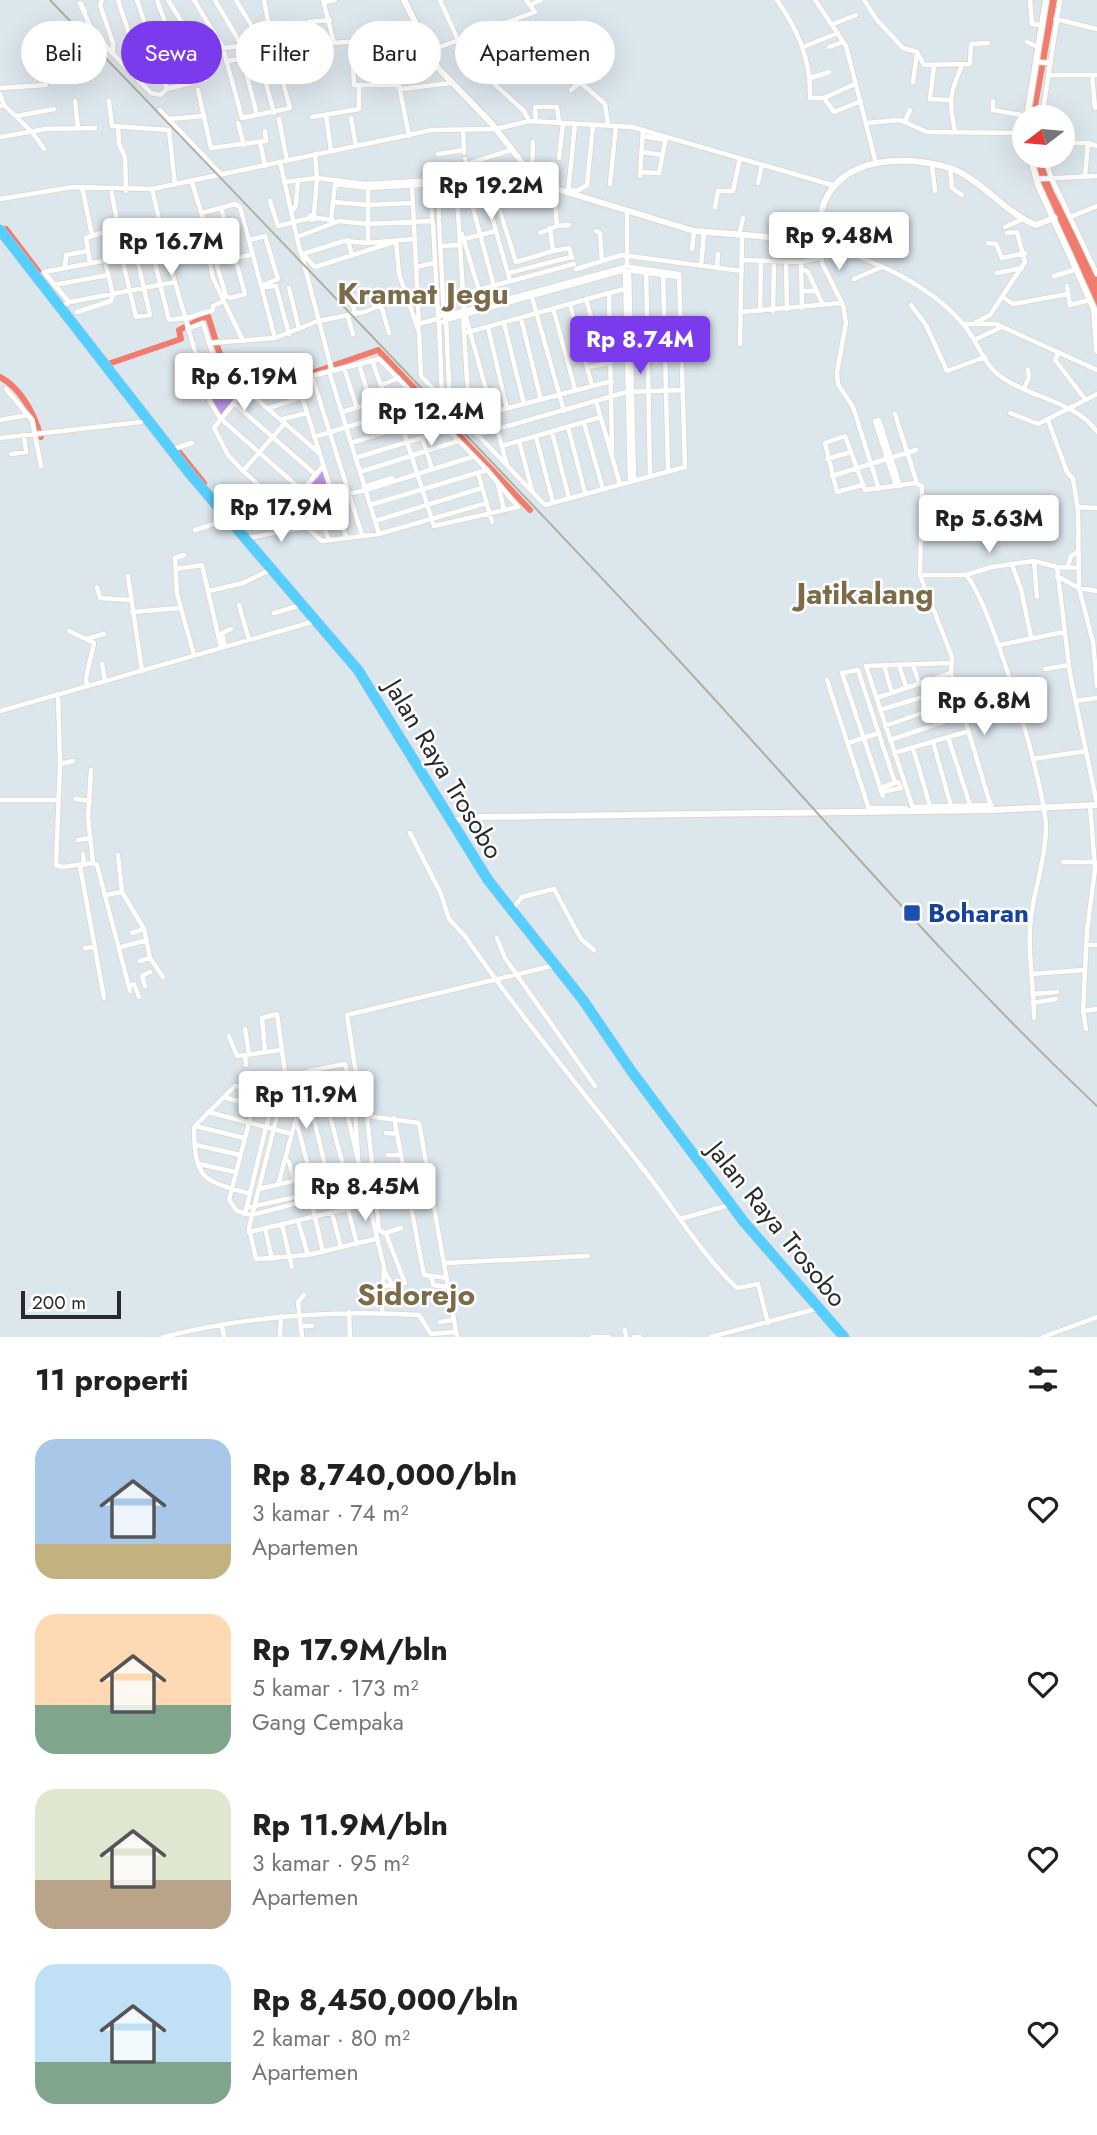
<!DOCTYPE html>
<html lang="id">
<meta charset="utf-8">
<style>
body{margin:0;font-family:Jost,sans-serif;background:#f6f6f6;color:#202124;height:100vh;display:flex;flex-direction:column;font-size:26px;white-space:nowrap}
*{box-sizing:border-box;margin:0}
p{font-size:23px;color:#757577}
.icon{flex:none;width:38px;height:38px;fill:none;stroke:currentColor;stroke-width:2;stroke-linecap:round;stroke-linejoin:round}
.map{position:relative;height:1337px;overflow:hidden}
.panel{display:flex;flex-direction:column;background:#fff;flex:1}
.panel>*{flex:none}
.guide{position:absolute;left:21px;top:21px;width:700px;height:63px;display:flex;gap:14px}
.needle{width:46px;rotate:254deg}
.fabs{position:absolute;left:1012px;top:105px;display:grid;gap:14px}
.fabs a{display:grid;place-items:center;width:63px;height:63px;border-radius:50%;background:#fff;box-shadow:0 7px 28px #0002;font-size:35px}
.scale{position:absolute;left:21px;bottom:18px;width:100px;box-sizing:border-box;padding-left:7px;border:4px solid #2a2a2a;border-top:0;font-size:19px;line-height:24px;white-space:nowrap;color:#2a2a2a;-webkit-text-stroke:5px #fff;paint-order:stroke}
.price{position:absolute;translate:-50% -60px;padding:0 16px;border-radius:7px;background:#fff;color:#222;font-size:23px;line-height:46px;filter:drop-shadow(0 2px 4px #0008)}
.price::after{content:'';position:absolute;left:50%;top:42px;width:21px;height:16px;margin-left:-10px;background:inherit;clip-path:polygon(0 0,100% 0,50% 100%)}
.price.on{background:#7c3aed;color:#fff}
ul{padding:0;list-style:none}
li{display:flex;align-items:center;gap:21px;height:175px;padding:0 35px}
li span{display:grid;place-items:center;flex:none;width:196px;height:140px;border-radius:21px;color:#555}
li>.icon{margin-inline-start:auto}
span .icon{width:84px;height:84px;fill:#fffc;stroke-width:1}
li b{font-size:30px}
h2{display:flex;justify-content:space-between;align-items:center;height:84px;padding:0 35px;font-size:30px}
.tag{padding:0 24px;border-radius:32px;background:#fff;box-shadow:0 7px 28px #0002;font-size:24px;line-height:63px}
.tag.on{background:#7c3aed;color:#fff}
.map>svg:first-child{display:block}
.green{fill:#be97e5}
.water{fill:#f17b6c}
.lines{fill:none;stroke-linecap:round;stroke-linejoin:round}
.river{stroke:#f17b6c;stroke-width:6}
.street-casing{stroke:#dcd6ca;stroke-width:6}
.secondary-casing{stroke:#dcd6ca;stroke-width:8}
.highway-casing{stroke:#c3c3c3;stroke-width:11}
.street{stroke:#fff;stroke-width:4.5}
.secondary{stroke:#fff;stroke-width:6}
.highway{stroke:#54cfff;stroke-width:10}
.rail{stroke:#b5ae9e;stroke-width:2}
.transit-dot{fill:#1a4fb4;stroke:#fff;stroke-width:2.5}
.labels{text-anchor:middle;stroke-width:5;stroke-linejoin:round;paint-order:stroke}
.street-label{font-size:26px;fill:#2a2a2a;stroke:#fff}
.transit-label{font-size:26px;font-weight:bold;fill:#164399;stroke:#fff;text-anchor:start}
.quarter-label{font-size:30px;font-weight:bold;fill:#7c6b49;stroke:#fff}
</style>
<div class="map">
<svg width="1097" height="1337" viewBox="0 0 1097 1337">
<rect width="100%" height="100%" fill="#dce6ed"/>
<path class="green" d="M 245,376 L 245,389 L 221,417 L 207,396 L 204,382 Z
M 323,466 L 333,496 L 314,501 L 302,491 Z"/>
<path class="water" d="M 1047,0 L 1057,0 L 1036,117 L 1027,117 Z
M 1031,156 L 1041,156 L 1052,188 L 1097,277 L 1097,334 C 1093,269 1048,218 1031,156 Z"/>
<g class="lines">
<path class="river" d="M 6,229 L 38,271
M 108,364 L 181,339 L 179,330 L 208,316 L 222,361 L 226,364 L 242,361 L 247,364 L 248,384 L 254,389 L 277,385 L 378,350 L 530,510
M 0,377 C 22,389 34,414 41,437
M 180,453 L 204,483"/>
<g class="street-casing">
<path id="street" d="M 102,0 L 100,5 L 113,43 L 113,53
M 118,0 L 142,73 L 140,81
M 157,0 L 187,83
M 168,0 L 200,51 L 272,42 L 264,0
M 194,0 L 223,48 L 242,118 L 290,108 L 272,42
M 215,0 L 242,46
M 236,0 L 262,43
M 323,0 L 334,43 L 420,36
M 440,0 L 458,40
M 777,0 C 798,30 811,60 810,98 L 824,98 L 855,84
M 815,0 L 846,46 L 876,163
M 864,0 L 877,20 L 903,48 L 917,52
M 1030,0 L 1032,24 L 1041,25
M 324,2 L 335,0
M 530,5 L 541,0
M 85,11 L 80,3 L 93,33 L 151,93 L 160,95 L 167,89 L 137,0
M 1056,19 L 1097,29
M 309,22 L 330,20
M 833,24 L 856,15
M 460,42 L 492,82 L 524,111 L 529,121
M 1027,42 L 1038,47
M 803,47 L 838,33
M 829,47 L 843,42
M 429,51 L 535,12 L 526,0
M 917,52 L 924,65 L 970,64 L 971,44 L 988,43
M 259,57 L 274,113
M 243,60 L 257,115
M 226,61 L 275,55
M 1036,62 L 1051,63
M 376,63 L 429,54
M 353,65 L 354,85 L 399,85 L 409,136
M 934,66 L 930,99 L 949,100
M 1049,75 L 1092,75
M 810,78 L 829,72
M 913,82 L 917,53
M 0,88 L 46,85
M 167,89 L 206,79 L 195,59
M 401,89 L 451,83
M 198,90 L 211,148 L 266,141 L 265,131
M 571,90 L 580,82 L 605,104 L 608,125
M 0,94 L 4,105 L 0,106
M 824,98 L 834,112 L 861,101
M 75,101 L 78,128
M 109,101 L 112,126 L 169,130 L 175,185
M 993,101 L 993,110 L 1027,116
M 4,105 L 32,132 L 44,149
M 1095,108 L 1092,75 L 1097,75
M 160,110 L 221,174
M 326,115 L 331,151
M 17,116 L 54,109
M 312,117 L 359,109 L 359,85
M 1042,117 L 1060,0
M 351,118 L 356,146
M 168,119 L 204,116
M 279,119 L 287,161
M 536,121 L 535,107 L 557,107 L 559,122
M 905,121 L 910,110
M 238,123 L 244,145
M 867,123 L 900,120 L 927,132 L 1024,133
M 118,126 L 119,144 L 125,157 L 126,191
M 463,130 L 464,153
M 955,131 C 948,100 950,94 962,65
M 643,136 L 665,140
M 0,137 L 46,129 L 95,128
M 260,142 L 265,166
M 1073,143 L 1088,143 L 1097,146
M 642,152 L 662,155
M 438,154 L 464,150
M 1045,156 L 1051,177 L 1097,274
M 559,158 L 563,123
M 465,159 L 470,179
M 280,162 L 300,251 L 315,267 L 394,242
M 467,164 L 511,150
M 932,165 L 935,191
M 950,168 L 952,188 L 962,195
M 640,172 L 659,173 L 666,137
M 532,173 L 533,142
M 640,176 L 643,130
M 1085,176 L 1088,143
M 1036,179 L 1097,176
M 192,182 L 226,296 L 230,298 L 245,294 L 221,208
M 284,182 L 317,178 L 365,184 L 456,179 L 452,164
M 466,182 L 494,286
M 758,183 L 762,165
M 335,184 L 368,188 L 438,184
M 430,184 L 432,218
M 438,184 L 439,218
M 457,184 L 482,181 L 510,281
M 610,184 L 616,126
M 587,185 L 593,125
M 412,186 L 419,326
M 82,187 L 92,235
M 111,189 L 117,221 L 131,255
M 152,189 L 166,249
M 569,190 L 577,191 L 587,185
M 568,193 L 575,124
M 0,199 L 73,187 L 152,189 L 432,130 L 496,129 L 529,121 L 632,127 L 832,185
M 270,201 L 278,226 L 310,218
M 334,202 L 368,205 L 412,203
M 715,207 L 718,191 L 733,191 L 740,158
M 292,211 L 296,205 L 298,180
M 202,213 L 235,204 L 240,207 L 275,338
M 314,214 L 317,178 L 315,154
M 314,214 L 316,218 L 312,220 L 310,216 Z
M 1070,217 L 1097,206
M 316,218 L 333,220
M 331,220 L 335,184
M 134,221 L 146,252
M 202,221 L 213,278 L 243,341
M 439,222 L 444,316
M 433,223 L 438,316
M 557,226 L 569,225
M 1005,227 L 1023,219
M 596,231 L 600,233 L 602,261
M 540,233 L 557,226 L 554,189
M 462,234 L 479,290
M 739,235 L 743,218
M 297,237 L 339,221 L 367,224 L 432,221
M 464,239 L 496,231
M 250,240 L 265,236 L 278,279 L 263,285
M 348,240 L 352,256
M 396,241 L 399,274 L 419,332 L 421,376 L 545,505 L 685,467 L 679,274 L 630,267
M 368,243 L 368,188
M 988,243 L 996,244 L 1002,258 L 1025,253
M 441,246 L 460,245
M 692,249 L 694,231
M 152,251 L 169,320 L 184,318
M 553,251 L 569,248 L 572,258
M 301,252 L 332,371
M 303,254 L 344,241 L 368,243 L 413,239
M 122,258 L 136,317 L 150,315 L 136,254
M 741,260 L 801,262 L 820,258
M 786,262 L 787,309
M 801,262 L 802,308
M 90,263 L 86,238 L 104,232 L 114,259
M 217,263 L 253,254
M 627,266 L 627,211
M 701,266 L 704,233
M 65,267 L 66,255 L 88,251
M 416,267 L 434,263
M 717,268 L 718,254
M 576,269 L 621,255 L 742,271
M 646,269 L 650,475
M 802,269 L 808,272 L 823,305
M 625,270 L 630,481
M 629,271 L 634,480
M 632,271 L 679,277
M 663,272 L 668,471
M 508,273 L 571,257
M 997,273 L 1022,268
M 1054,276 L 1074,270
M 854,279 L 882,267
M 54,285 L 108,275
M 1067,286 L 1070,305 L 1090,300
M 264,287 L 276,286 L 289,334
M 289,288 L 299,329
M 350,290 L 355,314
M 802,291 L 816,291
M 463,294 L 574,264
M 531,294 L 564,411
M 1004,298 L 1013,304 L 1068,294
M 586,299 L 595,331
M 69,302 L 44,272 L 166,249 L 175,282
M 570,304 L 578,336
M 381,305 L 389,333
M 911,305 L 926,325 L 947,371 L 985,357
M 60,307 L 70,302 L 175,282 L 209,400 L 220,418 L 314,501 L 329,540
M 553,308 L 575,389
M 760,311 L 761,261
M 773,311 L 774,262
M 77,312 L 111,301 L 113,295 L 105,261
M 740,312 L 842,303
M 463,315 L 470,427
M 445,316 L 625,267
M 348,317 L 353,334
M 521,318 L 541,400
M 184,319 L 213,310 L 213,306 L 224,301
M 446,320 L 625,270
M 445,322 L 438,322 L 439,316 L 443,315 L 446,319 L 450,405
M 439,323 L 442,398
M 504,323 L 524,404
M 975,323 L 990,315 L 1025,262 L 1017,232 L 1007,233
M 418,324 L 437,319
M 964,324 L 996,324 L 1097,370
M 488,327 L 507,409
M 188,329 L 203,323 L 220,378
M 465,333 L 609,293
M 631,333 L 682,333
M 974,340 L 1002,327
M 210,343 L 275,338 L 318,321 L 364,312 L 406,295
M 740,344 L 742,236
M 583,352 L 610,344
M 1059,352 L 1055,360 L 1085,399
M 372,360 L 386,400
M 359,364 L 371,404
M 588,367 L 611,363
M 344,368 L 357,408
M 329,371 L 379,534
M 312,376 L 362,535
M 204,381 L 245,375 L 245,389 L 214,428 L 228,455 L 243,471 L 322,541 L 379,534 L 487,503
M 297,381 L 346,537
M 189,383 L 203,379
M 382,385 L 398,378
M 592,385 L 578,336 L 610,326
M 6,389 L 32,420 L 41,466
M 245,389 L 319,453
M 1024,389 L 1029,377 L 1028,370
M 471,394 L 483,433
M 254,396 L 312,376 L 379,359 L 487,470 L 518,507 L 434,526 L 393,398
M 596,401 L 620,484
M 235,404 L 316,475
M 269,408 L 302,397
M 342,412 L 410,392
M 493,412 L 612,381
M 1010,413 L 1038,424 L 1097,394
M 895,414 L 917,483
M 283,419 L 307,413
M 0,420 L 28,415
M 879,420 L 875,421 L 896,486
M 879,420 L 900,486
M 1048,420 L 1067,472 L 1073,479 L 1078,510 L 1079,588 L 1093,642 L 1097,686
M 584,423 L 603,489
M 568,427 L 585,493
M 552,432 L 569,498
M 476,435 L 627,392 L 683,390
M 314,437 L 423,404
M 422,437 L 432,469
M 536,437 L 553,502
M 0,438 L 141,422
M 351,443 L 434,417
M 502,446 L 519,441
M 173,449 L 192,443
M 851,452 L 845,436 L 825,443 L 837,492 L 862,485
M 11,454 L 26,452 L 24,436
M 612,455 L 609,293 L 625,289
M 355,458 L 447,430
M 827,459 L 851,452 L 865,490 L 915,483 L 922,486 L 920,575 L 952,657 L 951,673 L 992,810
M 507,465 L 464,310 L 456,179 L 483,174 L 489,176 L 516,262 L 553,251 L 550,228
M 243,471 L 285,423
M 360,472 L 458,441
M 478,473 L 492,522
M 832,476 L 916,450
M 498,484 L 504,510
M 364,487 L 392,478
M 879,489 L 853,407 L 838,384 L 837,372 L 846,323 L 843,305 L 822,263 L 820,241 C 871,261 927,281 963,324 C 977,339 983,364 1000,376 C 1029,398 1076,401 1097,432
M 532,490 L 519,441 L 601,417
M 302,491 L 323,466
M 370,505 L 487,470
M 218,506 L 263,486
M 1078,507 L 1097,508
M 231,520 L 366,490 L 472,457
M 375,521 L 482,488
M 195,530 L 223,521
M 247,538 L 307,527
M 184,555 L 175,558 L 177,594 L 194,655
M 1034,561 L 1037,597
M 1012,565 L 1021,589 L 1031,637
M 1068,566 L 1071,556 L 1078,552
M 1057,567 L 1079,568
M 176,569 L 202,565 L 221,648
M 920,575 L 966,575 L 992,567 L 1034,561 L 1057,567 L 1070,674 L 1097,804
M 966,575 C 991,601 1046,789 1046,828 C 1046,861 1032,894 1030,927 C 1028,958 1034,988 1034,1018
M 128,576 L 142,671
M 1057,576 L 1079,588 L 1097,591
M 97,587 L 100,598 L 130,600
M 209,591 L 243,583 L 270,570
M 239,605 L 249,640
M 132,612 L 181,608
M 274,613 L 298,606
M 69,631 L 94,643 L 86,678 L 87,686
M 89,638 L 104,634
M 999,645 L 1064,632
M 225,647 L 222,633 L 231,629
M 102,664 L 105,681
M 884,665 L 892,693
M 899,665 L 906,687
M 913,665 L 919,683
M 1045,669 L 1069,665
M 827,680 L 870,812
M 58,694 L 60,764 L 56,865 L 62,867 L 93,863 L 97,865 L 130,991
M 876,698 L 951,673
M 1075,701 L 1097,698
M 880,710 L 955,687
M 0,711 L 312,622
M 885,726 L 959,700
M 948,737 L 970,805
M 890,740 L 964,715
M 933,742 L 951,806
M 848,743 L 879,733
M 913,748 L 930,806
M 894,753 L 969,731
M 1033,759 L 1086,751
M 60,764 L 73,761
M 91,770 L 88,818 L 93,863
M 880,788 L 898,782 L 901,788 L 881,792
M 883,796 L 842,673 L 858,670 L 895,783
M 76,799 L 90,801
M 0,800 L 58,800
M 913,807 L 992,805
M 869,808 L 905,808 L 910,811
M 914,811 L 866,666 L 950,663
M 410,833 L 441,894 L 449,919 L 465,936 C 520,1016 581,1089 641,1166 C 673,1206 699,1252 737,1288 L 758,1284 L 768,1323
M 78,840 L 91,838
M 83,854 L 84,865
M 118,855 L 122,892
M 1063,862 L 1095,862
M 80,866 L 104,998
M 106,895 L 122,892 L 144,929 L 150,958 L 163,977
M 512,910 L 522,897 L 554,889 L 581,939 L 594,950
M 132,933 L 144,929
M 497,938 L 505,958 L 595,1086
M 1086,945 L 1097,945
M 121,947 L 147,940
M 85,948 L 95,947
M 140,961 L 150,958
M 1031,974 L 1084,970
M 129,986 L 134,984 L 139,997
M 145,986 L 142,976 L 150,972
M 1032,994 L 1057,992
M 1033,1003 L 1056,999
M 1083,1011 L 1087,931 L 1095,869 L 1090,805
M 245,1029 L 249,1054
M 1086,1029 L 1083,1011 L 1097,1009
M 229,1036 L 237,1056 L 281,1050
M 265,1052 L 262,1018 L 277,1014 L 286,1080 L 249,1228 L 256,1259 L 308,1255 L 375,1239
M 245,1055 L 246,1065
M 284,1080 L 309,1071 L 345,1064 L 354,1098 L 358,1157
M 303,1093 L 350,1081
M 224,1097 L 254,1106
M 327,1105 L 344,1169
M 311,1108 L 327,1173
M 208,1112 L 266,1127 L 245,1214
M 297,1112 L 344,1101 L 384,1267 L 382,1313
M 367,1116 L 419,1123 L 457,1337
M 394,1118 L 424,1275 L 447,1278
M 296,1120 L 311,1177
M 195,1126 L 235,1086 L 258,1089
M 386,1133 L 397,1134
M 292,1134 L 266,1127 L 279,1082 L 259,1084 L 229,1200 L 237,1211 L 252,1215 L 363,1186
M 244,1138 L 195,1126 L 194,1129 C 195,1182 204,1180 250,1194
M 196,1145 L 240,1155
M 388,1155 L 401,1155
M 285,1159 L 289,1162 L 294,1181
M 199,1164 L 235,1172
M 309,1177 L 359,1165
M 278,1185 L 309,1071
M 259,1189 L 306,1178 L 323,1252
M 246,1208 L 362,1182
M 348,1209 L 357,1244
M 332,1213 L 341,1247
M 680,1219 L 726,1206
M 298,1221 L 308,1255
M 282,1225 L 292,1267
M 265,1228 L 272,1259
M 249,1232 L 367,1204
M 386,1233 L 401,1228
M 444,1263 L 588,1256
M 385,1272 L 393,1286
M 431,1277 L 433,1285 L 448,1287
M 384,1286 L 405,1283 L 386,1234 L 379,1230 L 367,1116 L 362,1112 L 347,1015 L 552,966
M 349,1312 L 350,1337
M 440,1322 L 453,1320
M 222,1326 L 224,1337
M 301,1326 L 312,1326
M 625,1330 L 626,1337
M 163,1337 C 247,1316 332,1310 419,1315 L 431,1334 L 455,1332
M 280,1337 L 281,1316
M 302,1337 L 298,1302 L 304,1295
M 592,1337 L 609,1337
M 634,1337 L 640,1337
M 711,1337 L 816,1309
M 1043,1337 L 1097,1317"/>
</g>
<g class="secondary-casing">
<path id="secondary" d="M 404,0 L 438,68 L 492,124 L 524,165 L 550,187 L 694,231 L 820,241 C 812,162 890,150 950,168 C 980,178 1005,213 1036,225 L 1054,218
M 1027,117 L 1046,0
M 1030,156 L 1038,185 L 1094,309 L 1097,351
M 449,821 L 481,817 L 992,810 L 1097,805"/>
</g>
<g class="highway-casing">
<path id="highway" d="M 0,230 L 190,474 L 358,670 L 488,880 L 583,1000 L 632,1072 L 744,1222 L 844,1337"/>
</g>
<use href="#street" class="street"/>
<use href="#secondary" class="secondary"/>
<use href="#highway" class="highway"/>
<path class="rail" d="M 50,0 C 258,217 467,434 673,654 C 813,805 947,965 1097,1106"/>
</g>
<rect class="transit-dot" x="903" y="904" width="18" height="18" rx="3.5"/>
<g class="labels">
<g class="street-label">
<text transform="translate(444 769) rotate(59)" y="9">Jalan Raya Trosobo</text>
<text transform="translate(777 1224) rotate(51)" y="9">Jalan Raya Trosobo</text>
</g>
<g class="transit-label">
<text x="928" y="922">Boharan</text>
</g>
<g class="quarter-label">
<text x="423" y="304">Kramat Jegu</text>
<text x="865" y="604">Jatikalang</text>
<text x="416" y="1305">Sidorejo</text>
</g>
</g>
</svg>
<div class="fabs">
<a><svg class="needle" viewBox="-14 -14 28 28"><path d="M0-13l5 13h-10z" fill="#e53935"/><path d="M0 13l5-13h-10z" fill="#757577"/></svg></a>
</div>
<div class="scale">200 m</div>
<b class="price" style="left:491px;top:222px">Rp 19.2M</b>
<b class="price" style="left:839px;top:272px">Rp 9.48M</b>
<b class="price" style="left:171px;top:278px">Rp 16.7M</b>
<b class="price on" style="left:640px;top:376px">Rp 8.74M</b>
<b class="price" style="left:244px;top:413px">Rp 6.19M</b>
<b class="price" style="left:431px;top:448px">Rp 12.4M</b>
<b class="price" style="left:281px;top:544px">Rp 17.9M</b>
<b class="price" style="left:989px;top:555px">Rp 5.63M</b>
<b class="price" style="left:984px;top:737px">Rp 6.8M</b>
<b class="price" style="left:306px;top:1131px">Rp 11.9M</b>
<b class="price" style="left:365px;top:1223px">Rp 8.45M</b>
<div class="guide">
<a class="tag">Beli</a>
<a class="tag on">Sewa</a>
<a class="tag">Filter</a>
<a class="tag">Baru</a>
<a class="tag">Apartemen</a>
</div>
</div>
<section class="panel">
<h2>11 properti<svg class="icon" aria-label="filters" viewBox="0 0 24 24"><path d="M4 7h16M4 17h16"/><circle cx="9" cy="7" r="2"/><circle cx="15" cy="17" r="2"/></svg></h2>
<ul>
<li><span style="background:linear-gradient(#a9c7e8 75%,#c2b280 0)"><svg class="icon" aria-label="home" viewBox="0 0 24 24"><path d="M3 11l9-7 9 7M6 9v11h12V9"/></svg></span><div><b>Rp 8,740,000/bln</b><p>3 kamar · 74 m²</p><p>Apartemen</p></div><svg class="icon" aria-label="heart" viewBox="0 0 24 24"><path d="M12 20l-8-8c-3-5 5-10 8-4 3-6 11-1 8 4z"/></svg></li>
<li><span style="background:linear-gradient(#ffd9b3 65%,#7fa58c 0)"><svg class="icon" aria-label="home" viewBox="0 0 24 24"><path d="M3 11l9-7 9 7M6 9v11h12V9"/></svg></span><div><b>Rp 17.9M/bln</b><p>5 kamar · 173 m²</p><p>Gang Cempaka</p></div><svg class="icon" aria-label="heart" viewBox="0 0 24 24"><path d="M12 20l-8-8c-3-5 5-10 8-4 3-6 11-1 8 4z"/></svg></li>
<li><span style="background:linear-gradient(#dfe7d0 65%,#b9a48a 0)"><svg class="icon" aria-label="home" viewBox="0 0 24 24"><path d="M3 11l9-7 9 7M6 9v11h12V9"/></svg></span><div><b>Rp 11.9M/bln</b><p>3 kamar · 95 m²</p><p>Apartemen</p></div><svg class="icon" aria-label="heart" viewBox="0 0 24 24"><path d="M12 20l-8-8c-3-5 5-10 8-4 3-6 11-1 8 4z"/></svg></li>
<li><span style="background:linear-gradient(#bfe0f5 70%,#7fa58c 0)"><svg class="icon" aria-label="home" viewBox="0 0 24 24"><path d="M3 11l9-7 9 7M6 9v11h12V9"/></svg></span><div><b>Rp 8,450,000/bln</b><p>2 kamar · 80 m²</p><p>Apartemen</p></div><svg class="icon" aria-label="heart" viewBox="0 0 24 24"><path d="M12 20l-8-8c-3-5 5-10 8-4 3-6 11-1 8 4z"/></svg></li>
</ul>
</section>
